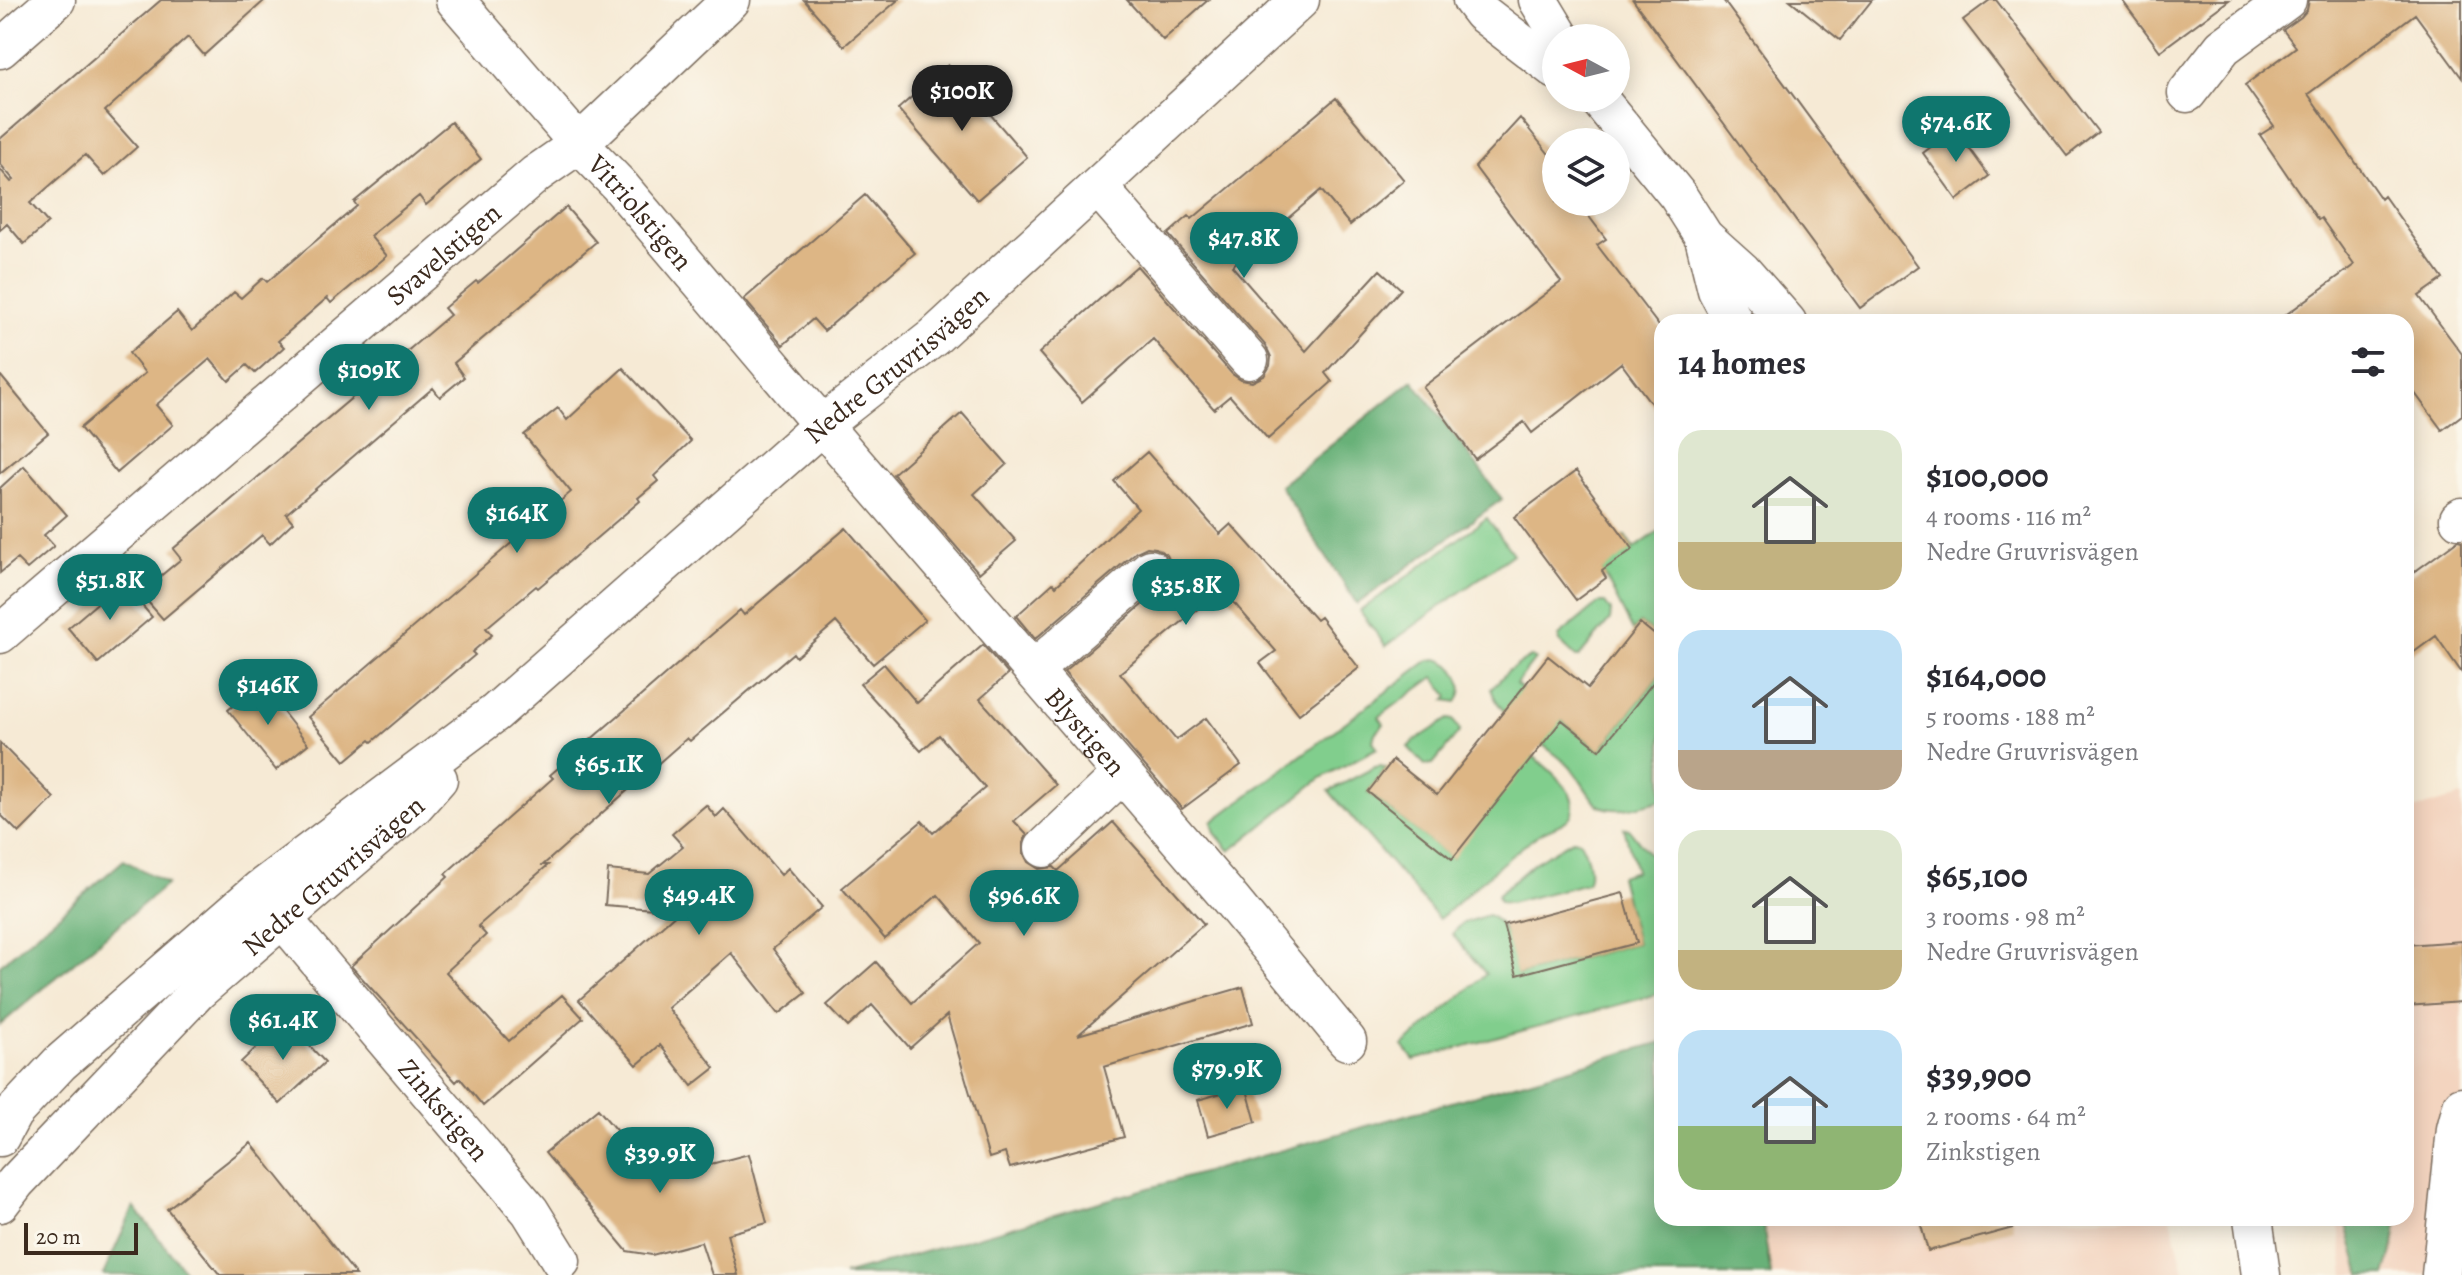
<!DOCTYPE html>
<meta charset="utf-8">
<style>
body{margin:0;font-family:Alegreya,serif;background:#f7f7f7;color:#2b2b33;height:100vh;display:flex;flex-direction:column;font-size:30px;white-space:nowrap}
*{box-sizing:border-box;margin:0}
p{font-size:26px;color:#7c7c81}
.icon{flex:none;width:44px;height:44px;fill:none;stroke:currentColor;stroke-width:2;stroke-linecap:round;stroke-linejoin:round}
.map{position:relative;flex:1;overflow:hidden}
.drawer{position:absolute;left:1654px;top:314px;width:760px;height:912px;display:flex;flex-direction:column;background:#fff;border-radius:24px;box-shadow:0 4px 20px #0003}
.drawer>*{flex:none}
.needle{width:52px;rotate:277deg}
.tools{position:absolute;left:1542px;top:24px;display:grid;gap:16px}
.tools a{display:grid;place-items:center;width:88px;height:88px;border-radius:50%;background:#fff;box-shadow:0 4px 20px #0003;font-size:40px}
.scale{position:absolute;left:24px;bottom:20px;width:114px;box-sizing:border-box;padding-left:8px;border:4px solid #3b2a1e;border-top:0;font-size:22px;line-height:28px;white-space:nowrap;color:#3b2a1e;-webkit-text-stroke:6px #fbf7ec;paint-order:stroke}
.price{position:absolute;translate:-50% -68px;padding:0 18px;border-radius:28px;background:#0f766e;color:#fff;font-size:26px;line-height:52px;filter:drop-shadow(0 2px 4px #0008)}
.price::after{content:'';position:absolute;left:50%;top:48px;width:24px;height:18px;margin-left:-12px;background:inherit;clip-path:polygon(0 0,100% 0,50% 100%)}
.price.on{background:#222;color:#fff}
ul{padding:0;list-style:none}
li{display:flex;align-items:center;gap:24px;height:200px;padding:0 24px}
li span{display:grid;place-items:center;flex:none;width:224px;height:160px;border-radius:24px;color:#555}
li>.icon{margin-inline-start:auto}
span .icon{width:96px;height:96px;fill:#fffc;stroke-width:1}
li b{font-size:34px}
h2{display:flex;justify-content:space-between;align-items:center;height:96px;padding:0 24px;font-size:34px}
.map>svg:first-child{display:block}
.built{fill:#f3d4bf}
.green{fill:#81ce8d;stroke:#5e7c56;stroke-width:2}
.forest{fill:#68b178;stroke:#526e4b;stroke-width:2}
.building{fill:#ddb685}
.lines{fill:none;stroke-linecap:round;stroke-linejoin:round}
.minor-casing{stroke:#7c6d5e;stroke-width:41}
.minor{stroke:#fff;stroke-width:38}
.labels{text-anchor:middle;stroke-width:8;stroke-linejoin:round;paint-order:stroke}
.street-label{font-size:28px;fill:#3b2a1e;stroke:#fbf7ec}
</style>
<div class="map">
<svg width="2462" height="1275" viewBox="0 0 2462 1275">
<rect width="100%" height="100%" fill="#fbf7ec"/>
<filter id="ink" filterUnits="userSpaceOnUse"><feTurbulence type="fractalNoise" baseFrequency=".0125" numOctaves="2"/><feDisplacementMap in="SourceGraphic" scale="16" xChannelSelector="R" yChannelSelector="G"/><feConvolveMatrix kernelMatrix="1 2 1 2 8 2 1 2 1" color-interpolation-filters="sRGB"/></filter>
<filter id="wash" filterUnits="userSpaceOnUse"><feTurbulence type="fractalNoise" baseFrequency=".006" numOctaves="4" result="noise"/><feDisplacementMap in="SourceGraphic" scale="32" xChannelSelector="R" yChannelSelector="G"/><feGaussianBlur stdDeviation="1.8" result="paint"/><feColorMatrix in="noise" values="0 0 0 0 0 0 0 0 0 0 0 0 0 0 0 0 0 1.4 0 .05"/><feComposite in="paint" operator="in"/></filter>
<g filter="url(#wash)">
<rect width="100%" height="100%" fill="#f6ead5"/>
<path class="built" d="M 2462,796 L 2462,1275 L 2345,1275 L 2338,1218 L 2406,1218 L 2406,812 Z
M 1762,1218 L 2171,1218 L 2185,1275 L 1771,1275 Z"/>
<path class="green" d="M 1487,518 L 1513,554 L 1386,646 L 1360,611 Z
M 1662,529 L 1662,641 L 1640,623 L 1633,631 L 1606,578 L 1592,559 L 1625,536 L 1634,549 Z
M 1599,603 L 1605,603 L 1611,611 L 1610,620 L 1579,657 L 1576,657 L 1559,641 L 1559,636 Z
M 1531,657 L 1535,659 L 1516,684 L 1600,750 L 1662,671 L 1662,800 C 1642,805 1618,815 1598,805 C 1586,793 1580,776 1567,764 C 1542,741 1503,724 1491,689 L 1509,670 Z
M 1437,659 C 1455,663 1469,685 1457,702 L 1445,700 L 1449,696 L 1434,677 L 1379,717 L 1384,724 L 1375,733 L 1373,741 L 1377,748 L 1321,778 L 1230,851 L 1215,833 L 1212,822 L 1429,660 Z
M 1448,719 L 1453,720 L 1460,731 L 1433,764 L 1425,765 L 1408,747 L 1413,742 Z
M 1496,729 C 1516,744 1573,780 1573,806 C 1574,825 1550,826 1538,835 C 1503,860 1471,891 1439,919 L 1329,791 L 1375,767 L 1381,766 L 1386,768 L 1368,792 L 1452,858 Z
M 1624,828 L 1629,829 L 1662,871 L 1662,993 L 1414,1060 L 1403,1046 L 1486,974 L 1452,934 L 1463,923 L 1488,915 C 1510,925 1511,954 1518,975 L 1637,943 L 1620,876 L 1636,871 Z
M 1574,839 L 1580,841 C 1586,852 1593,872 1587,883 L 1510,903 L 1500,902 L 1497,896 L 1501,892 L 1534,863 Z"/>
<path class="forest" d="M 1413,380 L 1502,499 L 1357,604 L 1280,486 Z
M 124,860 L 167,884 L 0,1025 L 0,965 Z
M 1662,1042 L 1662,1218 L 1762,1218 L 1771,1275 L 843,1275 Z
M 134,1207 L 188,1275 L 103,1275 Z
M 2345,1218 L 2398,1218 L 2394,1246 L 2385,1275 L 2361,1275 Z"/>
<g id="blocks">
<path class="building" d="M 161,0 L 265,0 L 204,55 L 188,37 L 105,111 L 137,147 L 104,176 L 85,155 L 30,203 L 48,223 L 24,244 L 7,224 L 0,230 L 0,169 L 11,182 L 14,180 L 0,164 L 0,139 Z
M 804,0 L 898,0 L 844,46 Z
M 1127,0 L 1208,0 L 1163,40 Z
M 1633,0 L 1723,0 L 1918,266 L 1860,308 Z
M 1790,0 L 1872,0 L 1840,40 Z
M 1990,0 L 1996,0 L 2098,132 L 2067,156 L 1963,20 Z
M 2122,0 L 2229,0 L 2160,51 Z
M 2309,0 L 2462,0 L 2462,78 L 2415,14 L 2308,94 L 2381,199 L 2384,196 L 2443,279 L 2419,296 L 2462,354 L 2462,415 L 2442,430 L 2406,381 L 2406,322 L 2276,322 L 2354,265 L 2321,218 L 2318,220 L 2260,135 L 2274,126 L 2245,85 L 2296,47 L 2283,30 L 2301,17 L 2307,10 Z
M 948,65 L 1027,157 L 977,200 L 898,109 Z
M 1336,98 L 1404,180 L 1350,225 L 1321,190 L 1232,266 L 1306,351 L 1380,270 L 1401,289 L 1325,373 L 1332,382 L 1268,439 L 1230,396 L 1214,409 L 1153,339 L 1082,402 L 1039,353 L 1137,266 L 1232,374 L 1241,380 L 1252,382 L 1264,376 L 1270,366 L 1271,357 L 1266,346 L 1168,234 L 1189,216 L 1192,219 Z
M 1520,118 L 1556,163 L 1556,202 L 1578,202 L 1606,239 L 1597,245 L 1662,330 L 1662,418 L 1621,363 L 1532,433 L 1524,422 L 1475,459 L 1423,387 L 1561,282 L 1475,167 Z
M 451,122 L 481,159 L 426,205 L 419,196 L 370,236 L 387,256 L 331,303 L 327,298 L 278,341 L 284,347 L 255,373 L 247,365 L 229,381 L 210,359 L 156,405 L 173,425 L 117,473 L 80,428 L 145,373 L 129,353 L 177,312 L 192,331 L 234,292 L 241,298 L 263,278 L 267,282 L 357,206 L 354,202 Z
M 1955,129 L 1989,176 L 1957,200 L 1923,153 Z
M 865,195 L 915,253 L 824,331 L 813,319 L 783,345 L 744,299 Z
M 566,207 L 596,242 L 454,363 L 464,377 L 440,397 L 433,388 L 286,514 L 293,522 L 270,544 L 262,535 L 163,619 L 140,593 L 181,559 L 173,549 L 450,315 L 444,308 L 476,281 L 478,283 Z
M 623,368 L 691,441 L 654,476 L 658,481 L 638,498 L 640,501 L 538,588 L 536,586 L 486,628 L 492,635 L 472,652 L 475,655 L 372,742 L 370,740 L 345,761 L 308,717 L 571,492 L 524,435 L 558,408 L 567,420 Z
M 0,375 L 48,433 L 0,473 Z
M 962,413 L 1007,464 L 974,494 L 1016,541 L 979,573 L 893,474 Z
M 1147,452 L 1220,534 L 1231,524 L 1316,620 L 1320,617 L 1359,668 L 1299,714 L 1260,663 L 1276,651 L 1222,589 L 1120,673 L 1176,740 L 1206,718 L 1241,765 L 1182,809 L 1064,672 L 1164,586 L 1171,575 L 1172,566 L 1167,555 L 1156,548 L 1147,547 L 1136,552 L 1035,639 L 1016,616 L 1053,583 L 1056,586 L 1138,509 L 1114,481 Z
M 24,466 L 67,515 L 44,535 L 54,546 L 27,569 L 17,559 L 0,573 L 0,488 Z
M 1576,471 L 1633,549 L 1602,571 L 1606,578 L 1576,600 L 1514,517 Z
M 846,528 L 925,620 L 873,664 L 836,622 L 796,657 L 793,653 L 690,741 L 687,738 L 543,865 L 548,865 L 478,926 L 486,935 L 446,972 L 509,1041 L 562,995 L 583,1018 L 483,1106 L 460,1078 L 456,1082 L 351,966 L 448,877 L 445,874 L 553,778 L 550,775 L 740,610 L 744,615 Z
M 2458,540 L 2462,541 L 2462,673 L 2436,636 L 2406,658 L 2406,578 Z
M 122,582 L 152,617 L 98,663 L 68,628 Z
M 1640,623 L 1662,641 L 1662,671 L 1600,750 L 1562,720 L 1452,859 L 1368,792 L 1393,760 L 1437,795 L 1548,656 L 1588,688 Z
M 983,645 L 1008,674 L 980,699 L 1056,785 L 1014,821 L 1027,835 L 1023,843 L 1023,852 L 1028,862 L 1039,869 L 1054,867 L 1058,871 L 1113,822 L 1204,924 L 1078,1035 L 1243,987 L 1253,1023 L 1104,1067 L 1124,1137 L 1010,1168 L 1005,1153 L 989,1158 L 947,1015 L 910,1048 L 872,1005 L 848,1027 L 827,1005 L 876,962 L 912,1003 L 979,943 L 938,895 L 885,939 L 842,888 L 922,821 L 933,833 L 985,788 L 939,735 L 921,751 L 860,684 L 884,664 L 917,703 Z
M 261,684 L 308,744 L 276,770 L 228,710 Z
M 0,743 L 54,798 L 19,833 L 0,814 Z
M 706,805 L 716,817 L 724,809 L 781,875 L 788,868 L 822,907 L 773,949 L 806,993 L 779,1014 L 731,953 L 668,1008 L 715,1068 L 692,1086 L 660,1045 L 637,1065 L 579,1000 L 679,911 L 605,905 L 608,870 L 649,874 L 683,846 L 672,834 Z
M 1623,893 L 1637,943 L 1517,975 L 1503,925 Z
M 2462,941 L 2462,1002 L 2406,1006 L 2406,945 Z
M 285,1020 L 325,1062 L 280,1104 L 241,1062 Z
M 1246,1086 L 1256,1122 L 1208,1136 L 1198,1100 Z
M 598,1109 L 648,1168 L 673,1174 L 749,1154 L 767,1223 L 727,1234 L 738,1275 L 712,1275 L 701,1242 L 652,1255 L 627,1251 L 545,1153 Z
M 251,1143 L 356,1275 L 220,1275 L 167,1209 Z
M 1919,1218 L 2012,1218 L 2013,1228 L 1928,1251 Z"/>
</g>
</g>
<g filter="url(#ink)">
<use href="#blocks" fill-opacity="0" stroke="#7c6d5e" stroke-width="2"/>
<g class="lines">
<g class="minor-casing">
<g id="minor">
<path id="s1" d="M 455,0 L 579,144 L 619,185 L 822,425 L 1226,894 L 1347,1041"/>
<path d="M 1472,0 L 1482,13 L 1556,70"/>
<path d="M 1538,0 L 1561,38"/>
<path d="M 0,49 L 56,0"/>
<path d="M 2187,93 L 2223,47 L 2287,0"/>
<path d="M 1598,98 L 1678,196 L 1704,237 L 1742,271 L 1787,322"/>
<path d="M 1098,187 L 1249,360"/>
<path d="M 1704,237 L 1717,290 L 1734,322"/>
<path d="M 2459,519 L 2462,517"/>
<path id="s2" d="M 0,634 L 536,174 L 579,144 L 731,0"/>
<path d="M 1033,670 L 1150,569"/>
<path d="M 1044,848 L 1122,774"/>
<path id="s3" d="M 266,899 L 530,1211 L 561,1261"/>
<path id="s4" d="M 0,1137 L 13,1113 L 60,1063 L 259,890 L 495,713 L 822,425 L 934,337 L 1300,0"/>
<path id="s5" d="M 0,1203 L 16,1182 L 198,991 L 415,805 L 438,779"/>
<path d="M 2253,1218 L 2261,1275"/>
<path d="M 2441,1275 L 2456,1129 L 2462,1106"/>
</g>
</g>
<use href="#minor" class="minor"/>
</g>
</g>
<g class="labels">
<g class="street-label">
<text dy="10" stroke="none"><textPath href="#s1" startOffset="282">Vitriolstigen</textPath></text>
<text dy="10" stroke="none"><textPath href="#s2" startOffset="584">Svavelstigen</textPath></text>
<text dy="10" stroke="none"><textPath href="#s4" startOffset="1186">Nedre Gruvrisvägen</textPath></text>
<text dy="10" stroke="none"><textPath href="#s1" startOffset="966">Blystigen</textPath></text>
<text dy="10" stroke="none"><textPath href="#s5" startOffset="468">Nedre Gruvrisvägen</textPath></text>
<text dy="10" stroke="none"><textPath href="#s3" startOffset="276">Zinkstigen</textPath></text>
</g>
</g>
</svg>
<div class="tools">
<a><svg class="needle" viewBox="-14 -14 28 28"><path d="M0-13l5 13h-10z" fill="#e53935"/><path d="M0 13l5-13h-10z" fill="#7c7c81"/></svg></a>
<a><svg class="icon" aria-label="layers" viewBox="0 0 24 24"><path d="M12 4l9 5-9 5-9-5zM3 14l9 5 9-5"/></svg></a>
</div>
<div class="scale">20 m</div>
<b class="price on" style="left:962px;top:133px">$100K</b>
<b class="price" style="left:1956px;top:164px">$74.6K</b>
<b class="price" style="left:1244px;top:280px">$47.8K</b>
<b class="price" style="left:369px;top:412px">$109K</b>
<b class="price" style="left:517px;top:555px">$164K</b>
<b class="price" style="left:110px;top:622px">$51.8K</b>
<b class="price" style="left:1186px;top:627px">$35.8K</b>
<b class="price" style="left:268px;top:727px">$146K</b>
<b class="price" style="left:609px;top:806px">$65.1K</b>
<b class="price" style="left:699px;top:937px">$49.4K</b>
<b class="price" style="left:1024px;top:938px">$96.6K</b>
<b class="price" style="left:283px;top:1062px">$61.4K</b>
<b class="price" style="left:1227px;top:1111px">$79.9K</b>
<b class="price" style="left:660px;top:1195px">$39.9K</b>
<section class="drawer">
<h2>14 homes<svg class="icon" aria-label="filters" viewBox="0 0 24 24"><path d="M4 7h16M4 17h16"/><circle cx="9" cy="7" r="2"/><circle cx="15" cy="17" r="2"/></svg></h2>
<ul>
<li><span style="background:linear-gradient(#dfe7d0 70%,#c2b280 0)"><svg class="icon" aria-label="home" viewBox="0 0 24 24"><path d="M3 11l9-7 9 7M6 9v11h12V9"/></svg></span><div><b>$100,000</b><p>4 rooms · 116 m²</p><p>Nedre Gruvrisvägen</p></div></li>
<li><span style="background:linear-gradient(#bfe0f5 75%,#b9a48a 0)"><svg class="icon" aria-label="home" viewBox="0 0 24 24"><path d="M3 11l9-7 9 7M6 9v11h12V9"/></svg></span><div><b>$164,000</b><p>5 rooms · 188 m²</p><p>Nedre Gruvrisvägen</p></div></li>
<li><span style="background:linear-gradient(#dfe7d0 75%,#c2b280 0)"><svg class="icon" aria-label="home" viewBox="0 0 24 24"><path d="M3 11l9-7 9 7M6 9v11h12V9"/></svg></span><div><b>$65,100</b><p>3 rooms · 98 m²</p><p>Nedre Gruvrisvägen</p></div></li>
<li><span style="background:linear-gradient(#bfe0f5 60%,#8fb573 0)"><svg class="icon" aria-label="home" viewBox="0 0 24 24"><path d="M3 11l9-7 9 7M6 9v11h12V9"/></svg></span><div><b>$39,900</b><p>2 rooms · 64 m²</p><p>Zinkstigen</p></div></li>
</ul>
</section>
</div>
